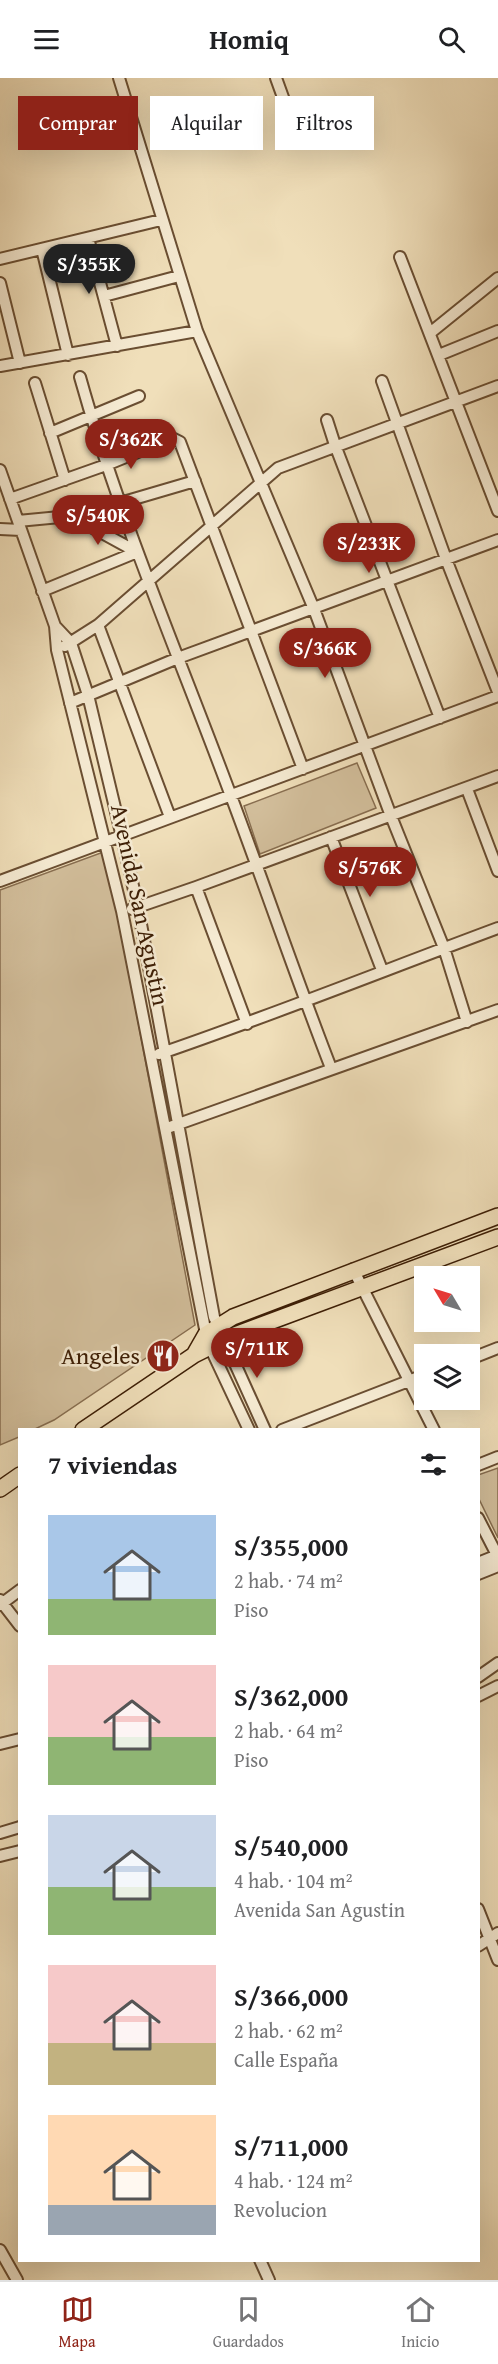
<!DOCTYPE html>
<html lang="es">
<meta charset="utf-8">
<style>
body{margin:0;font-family:"Gentium Book Plus",serif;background:#f6f6f6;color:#202124;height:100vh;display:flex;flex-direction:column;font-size:22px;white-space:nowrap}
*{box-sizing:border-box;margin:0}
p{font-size:20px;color:#757577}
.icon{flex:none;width:33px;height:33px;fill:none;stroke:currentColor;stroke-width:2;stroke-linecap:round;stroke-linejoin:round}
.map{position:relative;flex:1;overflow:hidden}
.side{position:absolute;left:18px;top:1350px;width:462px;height:834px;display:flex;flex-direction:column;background:#fff;border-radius:0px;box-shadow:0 6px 24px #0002}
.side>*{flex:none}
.hud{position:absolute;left:18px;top:18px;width:462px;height:54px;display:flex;gap:12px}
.needle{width:39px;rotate:308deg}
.fabs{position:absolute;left:414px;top:1188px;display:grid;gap:12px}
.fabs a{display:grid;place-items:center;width:66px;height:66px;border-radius:0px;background:#fff;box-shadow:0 6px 24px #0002;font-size:30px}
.price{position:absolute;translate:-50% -51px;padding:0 14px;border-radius:21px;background:#8f2418;color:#fff;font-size:20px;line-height:39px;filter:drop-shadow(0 2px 3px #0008)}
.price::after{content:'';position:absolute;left:50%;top:36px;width:18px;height:14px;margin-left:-9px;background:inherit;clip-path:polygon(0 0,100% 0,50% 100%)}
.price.current{background:#222;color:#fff}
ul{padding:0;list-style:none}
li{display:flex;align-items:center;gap:18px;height:150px;padding:0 30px}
li span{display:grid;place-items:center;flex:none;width:168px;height:120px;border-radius:0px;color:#555}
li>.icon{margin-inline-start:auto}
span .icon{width:72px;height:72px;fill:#fffc;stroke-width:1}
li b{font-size:26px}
h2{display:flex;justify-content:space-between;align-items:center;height:72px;padding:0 30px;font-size:26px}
.tag{padding:0 21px;border-radius:0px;background:#fff;box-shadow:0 6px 24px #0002;font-size:21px;line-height:54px}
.tag.current{background:#8f2418;color:#fff}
header{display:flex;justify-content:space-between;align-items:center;height:78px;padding:0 30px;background:#fff;font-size:27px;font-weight:700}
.menu{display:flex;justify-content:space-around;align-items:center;height:84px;border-top:2px solid #e0e0e0;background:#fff;font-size:16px;color:#757577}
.menu a{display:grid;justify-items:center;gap:3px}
.menu .current{color:#8f2418}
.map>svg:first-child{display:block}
.green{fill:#d2be9b;stroke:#886e50;stroke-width:1.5}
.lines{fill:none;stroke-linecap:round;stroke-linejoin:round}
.minor-casing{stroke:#6a4e32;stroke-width:14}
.highway-casing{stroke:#3d1e05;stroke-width:18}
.minor{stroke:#f5ead2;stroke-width:10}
.highway{stroke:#f0dfba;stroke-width:15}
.labels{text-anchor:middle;stroke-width:5;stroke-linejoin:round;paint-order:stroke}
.street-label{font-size:24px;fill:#3d1e05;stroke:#f5ead2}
.poi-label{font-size:24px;fill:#3d1e05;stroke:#f5ead2;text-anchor:end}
</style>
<header><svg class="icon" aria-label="menu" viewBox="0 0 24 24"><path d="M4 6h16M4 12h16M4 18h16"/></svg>Homiq<svg class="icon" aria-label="search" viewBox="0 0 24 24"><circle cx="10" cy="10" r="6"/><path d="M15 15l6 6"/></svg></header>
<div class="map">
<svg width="498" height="2202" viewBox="0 0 498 2202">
<rect width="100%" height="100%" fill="#f0dfba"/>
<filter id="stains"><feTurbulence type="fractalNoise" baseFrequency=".00333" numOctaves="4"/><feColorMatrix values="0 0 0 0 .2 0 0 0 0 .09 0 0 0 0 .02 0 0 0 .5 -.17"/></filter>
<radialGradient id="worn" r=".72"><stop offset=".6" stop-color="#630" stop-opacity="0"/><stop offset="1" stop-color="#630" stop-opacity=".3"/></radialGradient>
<path class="green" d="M 357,685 L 376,730 L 260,776 L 244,728 Z
M 106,773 L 195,1247 L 54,1342 L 35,1351 L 20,1352 L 19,1359 L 0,1367 L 0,812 Z
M 498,1390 L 498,1460 L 479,1421 L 478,1397 Z"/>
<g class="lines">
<g class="minor-casing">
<path id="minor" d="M 119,0 L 197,253 L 314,531 L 391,738 L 444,870 L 467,944
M 276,0 L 297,58
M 88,160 L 117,268
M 42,171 L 68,277
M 400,179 L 498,433
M 0,181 L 161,142
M 0,205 L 20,285
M 104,218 L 179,198
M 430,255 L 498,200
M 439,277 L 498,253
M 0,288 L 197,253
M 80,299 C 120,442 179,578 231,718 C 265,808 296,900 331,990
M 382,303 L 446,481 L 498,614
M 35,305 L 65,402
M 327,342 L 335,367 L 440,640
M 50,355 L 139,318
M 0,392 L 55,548 L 57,572 L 122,833 L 206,1256 L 210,1269 L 249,1352
M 10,421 L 106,387 L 172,360 L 180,364 L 303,691
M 120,425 L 195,403
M 18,443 L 60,439 L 75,440 L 137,474 L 42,513
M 0,451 L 21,452
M 98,547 L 170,739
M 55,548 L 71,565 L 88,617 L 122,759 L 138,830 L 214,1239 L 265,1352
M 65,568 L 98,547 L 278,390 L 498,308
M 70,625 L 178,580 L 498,462
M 467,711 L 498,793
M 331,759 L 382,892
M 0,803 L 498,618
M 196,809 L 247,946
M 132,831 L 196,809 L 498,698
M 159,976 C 273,937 385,892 498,850
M 170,1049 L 498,932
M 353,1191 L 434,1352
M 470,1281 L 498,1270
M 282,1352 L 424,1297
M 478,1387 L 498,1379
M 478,1440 L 498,1479
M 478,1485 L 498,1477
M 478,1496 L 498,1488
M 0,1522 L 20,1548
M 0,1527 L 20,1512
M 478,1599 L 498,1585
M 478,1618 L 498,1608
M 0,1666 L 20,1661
M 0,1755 L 20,1749
M 0,1778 L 20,1773
M 478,1831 L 498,1882
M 478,1868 L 498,1855
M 0,2172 L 17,2202
M 260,2182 L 269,2202"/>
</g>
<g class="highway-casing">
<path id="highway" d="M 194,1277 L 206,1256 L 233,1239 L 498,1138
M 83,1352 L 194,1277 L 232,1258 L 498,1159
M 0,1411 L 20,1397"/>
</g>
<use href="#minor" class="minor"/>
<use href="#highway" class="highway"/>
</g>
<defs>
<g id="restaurant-disc" transform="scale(1.725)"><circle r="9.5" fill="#8f2418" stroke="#f5ead2"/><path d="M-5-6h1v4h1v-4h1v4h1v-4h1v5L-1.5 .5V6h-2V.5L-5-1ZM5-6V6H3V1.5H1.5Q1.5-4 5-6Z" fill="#fff"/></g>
</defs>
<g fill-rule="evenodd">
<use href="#restaurant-disc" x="163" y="1278"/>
</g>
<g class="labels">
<g class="street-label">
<text transform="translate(140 827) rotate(78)" y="8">Avenida San Agustin</text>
</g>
<g class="poi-label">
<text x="140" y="1286">Angeles</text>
</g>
</g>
<rect width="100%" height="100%" filter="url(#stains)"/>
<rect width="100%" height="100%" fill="url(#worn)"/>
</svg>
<div class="fabs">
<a><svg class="needle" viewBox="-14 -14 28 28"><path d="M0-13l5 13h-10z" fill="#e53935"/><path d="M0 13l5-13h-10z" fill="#757577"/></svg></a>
<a><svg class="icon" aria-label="layers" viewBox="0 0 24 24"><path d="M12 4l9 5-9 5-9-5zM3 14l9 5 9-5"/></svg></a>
</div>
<b class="price current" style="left:89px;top:217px">S/355K</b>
<b class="price" style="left:131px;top:392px">S/362K</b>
<b class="price" style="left:98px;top:468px">S/540K</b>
<b class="price" style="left:369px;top:496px">S/233K</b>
<b class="price" style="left:325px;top:601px">S/366K</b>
<b class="price" style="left:370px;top:820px">S/576K</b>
<b class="price" style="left:257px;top:1301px">S/711K</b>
<div class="hud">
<a class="tag current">Comprar</a>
<a class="tag">Alquilar</a>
<a class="tag">Filtros</a>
</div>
<section class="side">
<h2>7 viviendas<svg class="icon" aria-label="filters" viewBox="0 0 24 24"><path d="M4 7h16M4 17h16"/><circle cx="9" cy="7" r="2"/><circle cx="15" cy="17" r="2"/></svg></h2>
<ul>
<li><span style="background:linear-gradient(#a9c7e8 70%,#8fb573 0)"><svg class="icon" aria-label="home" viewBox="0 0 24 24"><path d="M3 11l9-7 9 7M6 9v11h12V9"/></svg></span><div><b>S/355,000</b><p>2 hab. · 74 m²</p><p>Piso</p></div></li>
<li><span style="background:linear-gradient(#f6c9c9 60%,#8fb573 0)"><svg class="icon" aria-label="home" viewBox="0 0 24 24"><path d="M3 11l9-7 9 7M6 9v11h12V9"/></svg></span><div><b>S/362,000</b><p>2 hab. · 64 m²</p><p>Piso</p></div></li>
<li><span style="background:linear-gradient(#c9d6e8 60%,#8fb573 0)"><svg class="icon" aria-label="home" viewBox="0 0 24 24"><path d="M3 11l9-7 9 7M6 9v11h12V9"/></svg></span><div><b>S/540,000</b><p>4 hab. · 104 m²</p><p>Avenida San Agustin</p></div></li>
<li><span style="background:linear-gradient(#f6c9c9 65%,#c2b280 0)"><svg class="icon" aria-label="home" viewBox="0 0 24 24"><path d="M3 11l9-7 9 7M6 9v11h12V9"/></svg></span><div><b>S/366,000</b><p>2 hab. · 62 m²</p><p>Calle España</p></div></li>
<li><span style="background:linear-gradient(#ffd9b3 75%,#9aa5b1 0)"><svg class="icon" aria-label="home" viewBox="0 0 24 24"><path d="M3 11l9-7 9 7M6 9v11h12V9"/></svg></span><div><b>S/711,000</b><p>4 hab. · 124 m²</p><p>Revolucion</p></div></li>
</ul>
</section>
</div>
<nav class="menu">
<a class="current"><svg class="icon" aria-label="map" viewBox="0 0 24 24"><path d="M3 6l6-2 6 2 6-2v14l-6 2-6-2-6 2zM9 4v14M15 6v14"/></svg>Mapa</a>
<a><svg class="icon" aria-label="saved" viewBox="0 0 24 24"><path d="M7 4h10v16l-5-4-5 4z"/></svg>Guardados</a>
<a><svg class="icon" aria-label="home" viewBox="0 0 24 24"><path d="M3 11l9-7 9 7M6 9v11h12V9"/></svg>Inicio</a>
</nav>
